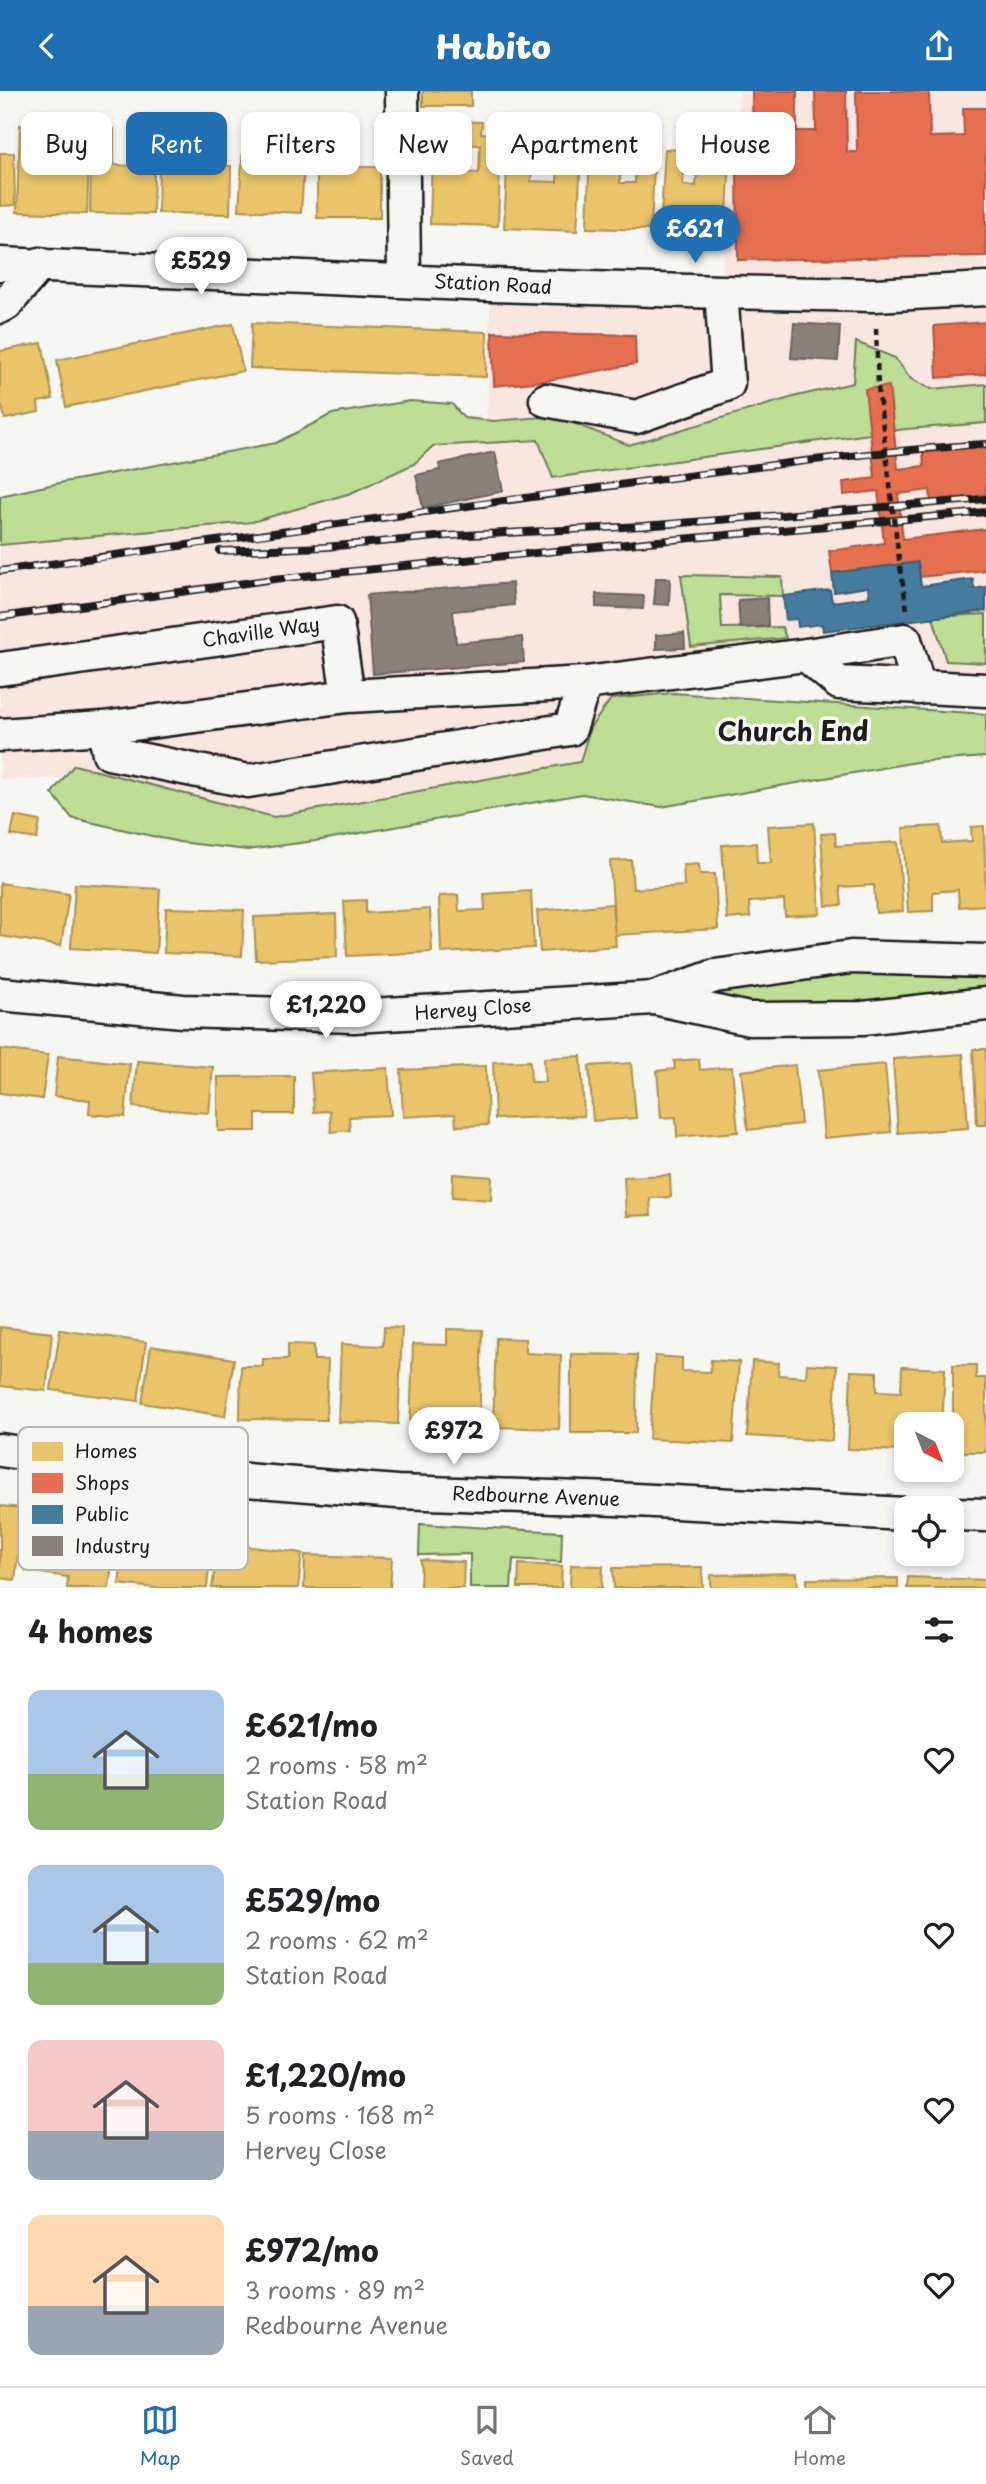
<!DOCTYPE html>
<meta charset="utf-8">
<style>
body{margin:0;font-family:"Playpen Sans",sans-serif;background:#f2f2f2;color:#202124;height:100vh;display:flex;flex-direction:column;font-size:26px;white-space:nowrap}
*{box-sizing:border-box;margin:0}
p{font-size:23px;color:#757577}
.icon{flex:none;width:38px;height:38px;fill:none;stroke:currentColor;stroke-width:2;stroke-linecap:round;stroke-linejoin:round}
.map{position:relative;height:1497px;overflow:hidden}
.details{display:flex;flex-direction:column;background:#fff;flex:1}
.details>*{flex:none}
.banner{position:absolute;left:21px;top:21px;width:945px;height:63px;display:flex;gap:14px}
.needle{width:46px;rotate:138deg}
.buttons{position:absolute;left:894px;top:1321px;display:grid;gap:14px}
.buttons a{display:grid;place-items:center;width:70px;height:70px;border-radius:14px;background:#fff;box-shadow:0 4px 10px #0003;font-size:35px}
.price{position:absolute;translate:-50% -60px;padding:0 16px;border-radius:24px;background:#fff;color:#222;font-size:23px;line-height:46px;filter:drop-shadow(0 2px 4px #0008)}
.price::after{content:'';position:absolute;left:50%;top:42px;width:21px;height:16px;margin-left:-10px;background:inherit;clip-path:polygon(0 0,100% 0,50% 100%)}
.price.on{background:#1f6fb2;color:#fff}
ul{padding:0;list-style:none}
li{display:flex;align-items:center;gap:21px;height:175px;padding:0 28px}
li span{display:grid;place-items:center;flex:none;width:196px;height:140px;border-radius:14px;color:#555}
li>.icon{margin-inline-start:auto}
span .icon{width:84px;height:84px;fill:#fffc;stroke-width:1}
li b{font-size:30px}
h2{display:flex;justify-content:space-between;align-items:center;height:84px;padding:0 28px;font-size:30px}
.pill{padding:0 24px;border-radius:14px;background:#fff;box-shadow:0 4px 10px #0003;font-size:24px;line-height:63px}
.pill.on{background:#1f6fb2;color:#fff}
header{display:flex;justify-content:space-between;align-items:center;height:91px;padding:0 28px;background:#1f6fb2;color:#fff;font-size:32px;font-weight:800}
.dock{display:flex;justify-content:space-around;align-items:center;height:98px;border-top:2px solid #e0e0e0;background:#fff;font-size:19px;color:#757577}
.dock a{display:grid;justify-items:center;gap:4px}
.dock .on{color:#1f6fb2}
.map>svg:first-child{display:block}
.built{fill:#f8e6e1}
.green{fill:#bedd95;stroke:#6d7c58;stroke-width:2}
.homes{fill:#e9c46a;stroke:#ac9253;stroke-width:2}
.shops{fill:#e76f51;stroke:#aa5641;stroke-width:2}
.public{fill:#457b9d;stroke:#395e76;stroke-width:2}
.industry{fill:#8a817c;stroke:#69635f;stroke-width:2}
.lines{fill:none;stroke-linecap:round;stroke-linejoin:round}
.minor-casing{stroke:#1c1c1c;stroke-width:37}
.path{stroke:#1c1c1c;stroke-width:4.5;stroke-dasharray:7 5;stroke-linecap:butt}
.minor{stroke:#f6f6f2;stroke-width:32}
.rail-casing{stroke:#1c1c1c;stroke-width:8}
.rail{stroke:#f6f6f2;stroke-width:5;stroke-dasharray:16;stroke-linecap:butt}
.path-bridge{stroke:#1c1c1c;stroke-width:4.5;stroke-dasharray:7 5;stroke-linecap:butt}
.labels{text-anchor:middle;stroke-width:7;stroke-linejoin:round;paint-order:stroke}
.street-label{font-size:19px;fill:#1c1c1c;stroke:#f6f6f2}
.district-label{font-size:26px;font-weight:bold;fill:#1c1c1c;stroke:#f6f6f2}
.key{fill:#f6f6f2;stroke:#b5b5b2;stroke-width:2}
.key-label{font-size:19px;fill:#1c1c1c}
</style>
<header><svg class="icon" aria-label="back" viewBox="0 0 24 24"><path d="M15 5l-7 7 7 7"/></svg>Habito<svg class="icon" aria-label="share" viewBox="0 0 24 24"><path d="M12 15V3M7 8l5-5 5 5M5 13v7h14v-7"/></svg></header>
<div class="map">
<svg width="986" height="1497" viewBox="0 0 986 1497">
<rect width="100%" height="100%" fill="#f6f6f2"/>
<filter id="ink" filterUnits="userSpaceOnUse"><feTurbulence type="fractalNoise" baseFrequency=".0143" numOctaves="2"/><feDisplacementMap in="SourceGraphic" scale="14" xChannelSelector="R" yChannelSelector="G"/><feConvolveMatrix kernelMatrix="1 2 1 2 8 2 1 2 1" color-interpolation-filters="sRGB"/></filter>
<g filter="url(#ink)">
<path class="built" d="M 740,0 L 986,0 L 986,599 L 839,592 L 806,564 L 626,588 L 590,637 L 580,671 L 274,726 L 68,687 L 0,688 L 0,416 L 481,323 L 476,349 L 486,349 L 491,193 L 721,200 Z"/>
<path class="green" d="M 856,251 L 895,267 L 911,288 L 932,298 L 986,293 L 986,332 L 906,338 L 553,387 L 538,349 L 433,355 L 414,373 L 351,402 L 252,431 L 0,454 L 0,405 L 64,391 L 276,352 L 332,323 L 410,310 L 452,313 L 464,327 L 494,330 L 555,325 L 629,354 L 797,305 L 853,292 Z
M 681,484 L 782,486 L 783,505 L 720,504 L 722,537 L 782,536 L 786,547 L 691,556 Z
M 986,523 L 986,572 L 946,570 L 933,526 Z
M 673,602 L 986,623 L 986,666 L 916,671 L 661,716 L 582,703 L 315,750 L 247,759 L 179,751 L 72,727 L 52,702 L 74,674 L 274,726 L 580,671 L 590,637 L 611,608 Z
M 832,881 L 986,884 L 986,897 L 905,910 L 776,918 L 715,910 L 712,898 Z
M 420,1433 L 562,1441 L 561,1471 L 513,1468 L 511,1497 L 470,1497 L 470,1463 L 419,1464 Z"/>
<path class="homes" d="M 423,0 L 471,0 L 471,15 L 423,15 Z
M 460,30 L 482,31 L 481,42 L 501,43 L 498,135 L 430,133 L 432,65 L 455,66 L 454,81 L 479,82 L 480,54 L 459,53 Z
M 20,34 L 43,34 L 42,70 L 66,70 L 67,35 L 90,35 L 87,123 L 17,121 Z
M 92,37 L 114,38 L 114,74 L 137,75 L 137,37 L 155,38 L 153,123 L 90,122 Z
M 509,39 L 533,40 L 531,90 L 557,91 L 558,68 L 581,68 L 577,140 L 504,137 Z
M 699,46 L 731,47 L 726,144 L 660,141 L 665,58 L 685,59 L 683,94 L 696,95 Z
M 243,53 L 259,53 L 258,75 L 304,77 L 301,122 L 239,119 Z
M 636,53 L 655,54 L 651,139 L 587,137 L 590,54 L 621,55 L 620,92 L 635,92 Z
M 0,62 L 14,62 L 15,114 L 0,115 Z
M 159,73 L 231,75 L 230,123 L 158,122 Z
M 317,76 L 380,76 L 380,127 L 317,127 Z
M 252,232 L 487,241 L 486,286 L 250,277 Z
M 233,233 L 243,280 L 66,316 L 57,269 Z
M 42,252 L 53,308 L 38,311 L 39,321 L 5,328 L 2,316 L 0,317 L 0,260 Z
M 15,725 L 40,730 L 37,748 L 11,744 Z
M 814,732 L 820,823 L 785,825 L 784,809 L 749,811 L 750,826 L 727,828 L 722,754 L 756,752 L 757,772 L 771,772 L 768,735 Z
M 941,735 L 942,752 L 972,750 L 971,736 L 984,735 L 986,814 L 959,816 L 958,799 L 933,801 L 933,820 L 908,821 L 903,737 Z
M 835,742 L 836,755 L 898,751 L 903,820 L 876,822 L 874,794 L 840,796 L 842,814 L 826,815 L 821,743 Z
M 631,769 L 633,798 L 684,795 L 683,774 L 699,773 L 700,783 L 715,783 L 718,838 L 615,844 L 610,770 Z
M 0,792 L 69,803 L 61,855 L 0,845 Z
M 75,793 L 160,798 L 156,862 L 71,857 Z
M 531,800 L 534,857 L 441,862 L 439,805 L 458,804 L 459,820 L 485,819 L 484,803 Z
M 366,809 L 366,822 L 430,818 L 432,861 L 347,865 L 344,810 Z
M 612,813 L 616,855 L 540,861 L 537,820 Z
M 166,817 L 244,819 L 242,865 L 164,862 Z
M 336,823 L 337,866 L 256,869 L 254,826 Z
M 0,958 L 48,964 L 42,1008 L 0,1002 Z
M 973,958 L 986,958 L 986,1034 L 977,1034 Z
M 963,963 L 968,1037 L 898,1042 L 893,968 Z
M 58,965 L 130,973 L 125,1026 L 89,1023 L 90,1009 L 54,1005 Z
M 581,965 L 584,1025 L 495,1028 L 493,971 L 530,970 L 531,991 L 545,991 L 544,967 Z
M 699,968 L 700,979 L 732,976 L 738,1041 L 677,1046 L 676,1026 L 661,1027 L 657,980 L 675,978 L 674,970 Z
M 137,970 L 213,976 L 209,1022 L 133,1016 Z
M 631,972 L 636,1027 L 593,1030 L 589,975 Z
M 885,973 L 891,1041 L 824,1047 L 818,979 Z
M 795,974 L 801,1033 L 748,1039 L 741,980 Z
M 486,975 L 488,1034 L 456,1035 L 455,1023 L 403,1026 L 401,979 Z
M 388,977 L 391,1024 L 349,1026 L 350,1039 L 331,1041 L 330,1020 L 314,1021 L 311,982 Z
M 294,985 L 294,1023 L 256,1023 L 256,1040 L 218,1040 L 218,986 Z
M 453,1083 L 492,1086 L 491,1109 L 452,1106 Z
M 670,1084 L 671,1106 L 650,1107 L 651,1124 L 626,1125 L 624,1086 Z
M 0,1236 L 52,1242 L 46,1300 L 0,1295 Z
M 384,1236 L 402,1237 L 398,1333 L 338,1331 L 341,1253 L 383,1255 Z
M 447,1238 L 482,1239 L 479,1339 L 410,1337 L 413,1253 L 447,1254 Z
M 60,1239 L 146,1251 L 138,1310 L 51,1299 Z
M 496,1247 L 525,1248 L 525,1262 L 561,1264 L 559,1338 L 493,1336 Z
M 288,1253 L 314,1254 L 314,1269 L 328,1269 L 326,1329 L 240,1328 L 241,1275 L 263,1275 L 263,1268 L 288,1268 Z
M 151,1255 L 234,1268 L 225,1325 L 142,1312 Z
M 571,1263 L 637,1264 L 636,1342 L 571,1342 Z
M 655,1265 L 682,1267 L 682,1280 L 710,1281 L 711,1269 L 739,1271 L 733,1352 L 649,1348 Z
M 752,1270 L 779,1272 L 778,1284 L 806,1286 L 807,1273 L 837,1275 L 832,1350 L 747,1345 Z
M 953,1274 L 976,1274 L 976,1287 L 986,1287 L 986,1361 L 953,1361 Z
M 902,1276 L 945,1278 L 942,1334 L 906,1334 L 906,1360 L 848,1358 L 851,1280 L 877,1281 L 877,1300 L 901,1301 Z
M 0,1415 L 23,1417 L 15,1489 L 0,1487 Z
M 33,1422 L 117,1433 L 109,1497 L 67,1497 L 68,1486 L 26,1480 Z
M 126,1436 L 212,1446 L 207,1497 L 155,1497 L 119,1493 Z
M 218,1452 L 302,1462 L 298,1497 L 212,1497 Z
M 305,1464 L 392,1467 L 390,1497 L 304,1497 Z
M 421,1469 L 464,1471 L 463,1497 L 420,1497 Z
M 519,1473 L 562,1475 L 561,1497 L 518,1497 Z
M 571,1474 L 603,1475 L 602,1497 L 570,1497 Z
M 702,1476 L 703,1497 L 614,1497 L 613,1477 Z
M 797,1482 L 798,1497 L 711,1497 L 711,1484 Z
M 908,1486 L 986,1489 L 986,1497 L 907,1497 Z
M 898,1487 L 898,1497 L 807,1497 L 807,1488 Z"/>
<path class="shops" d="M 752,0 L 797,0 L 797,40 L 816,40 L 815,0 L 846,0 L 847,61 L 857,61 L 856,0 L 929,0 L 930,46 L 964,45 L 963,17 L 986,17 L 986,165 L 738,169 L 737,76 L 753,75 Z
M 986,231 L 986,283 L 937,287 L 934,235 Z
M 492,241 L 635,244 L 636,273 L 544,290 L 494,295 Z
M 889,295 L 898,378 L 924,375 L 923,362 L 986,355 L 986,404 L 931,410 L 930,399 L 898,403 L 903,448 L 986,438 L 986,479 L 920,486 L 918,471 L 832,482 L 829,460 L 884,452 L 878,400 L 844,404 L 843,391 L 875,387 L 865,298 Z"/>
<path class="public" d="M 918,471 L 921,495 L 973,488 L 974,498 L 986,496 L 986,520 L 823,540 L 822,533 L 798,536 L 797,528 L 786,529 L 783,505 L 830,499 L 832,511 L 869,506 L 868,496 L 834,501 L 832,482 Z"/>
<path class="industry" d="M 794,232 L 840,235 L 838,270 L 791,267 Z
M 495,361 L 503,400 L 423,417 L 416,384 L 440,379 L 439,373 Z
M 656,487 L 670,487 L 669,514 L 654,513 Z
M 512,492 L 514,514 L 453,520 L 456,552 L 522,546 L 524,571 L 373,583 L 367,504 Z
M 596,503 L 644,505 L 643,518 L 596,516 Z
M 767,507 L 768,535 L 740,537 L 738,509 Z
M 684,542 L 685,557 L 656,558 L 656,544 Z"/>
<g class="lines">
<g class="minor-casing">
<path id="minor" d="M 402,0 L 404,188
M 0,173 L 491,194 L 721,201 L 875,204 L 986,198
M 0,216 L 6,213 L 40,173
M 546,309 L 636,326 L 728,293 L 721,201
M 806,564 L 839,592 L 986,599
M 0,578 L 337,531 L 348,605 L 585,592 L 806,564 L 905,549 L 919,597
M 103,637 L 348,605
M 0,644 L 103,637 L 109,662 L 248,690 L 570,638 L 585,592
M 0,903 L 183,920 L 354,925 L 654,907 L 749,928 L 863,927 L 986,913
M 654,907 L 715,885 L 851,866 L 986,870
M 0,1359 L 171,1383 L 397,1401 L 615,1408 L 906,1423
M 952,1423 L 986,1424"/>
</g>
<path class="path" d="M 876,237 L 878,296
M 900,476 L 907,518"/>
<use href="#minor" class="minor"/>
<g class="rail-casing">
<path id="rail" d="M 220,460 L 325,456 L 447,445 L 643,435 L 986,408
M 0,480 C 219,451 436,418 655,389 C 765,375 875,360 986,353
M 0,526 L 274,488 L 647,451 L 986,421"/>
</g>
<use href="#rail" class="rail"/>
<path class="path-bridge" d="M 878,296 L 900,476"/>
</g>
</g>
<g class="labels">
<g class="street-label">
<text transform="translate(493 193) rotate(3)" y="7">Station Road</text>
<text transform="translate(261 541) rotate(-8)" y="7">Chaville Way</text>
<text transform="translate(473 918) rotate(-4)" y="7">Hervey Close</text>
<text transform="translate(536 1405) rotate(2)" y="7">Redbourne Avenue</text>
</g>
<g class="district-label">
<text x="793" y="650">Church End</text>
</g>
</g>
<rect x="18" y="1336" width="230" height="143" rx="10" class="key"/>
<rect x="32" y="1351" width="31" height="19" fill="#e9c46a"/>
<rect x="32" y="1382" width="31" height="20" fill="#e76f51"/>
<rect x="32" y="1414" width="31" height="19" fill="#457b9d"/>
<rect x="32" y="1445" width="31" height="20" fill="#8a817c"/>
<g class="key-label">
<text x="75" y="1367">Homes</text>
<text x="75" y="1399">Shops</text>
<text x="75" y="1430">Public</text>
<text x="75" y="1462">Industry</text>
</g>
</svg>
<div class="buttons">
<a><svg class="needle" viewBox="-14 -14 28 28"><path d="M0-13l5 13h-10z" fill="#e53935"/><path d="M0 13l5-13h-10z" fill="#757577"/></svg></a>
<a><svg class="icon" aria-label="locate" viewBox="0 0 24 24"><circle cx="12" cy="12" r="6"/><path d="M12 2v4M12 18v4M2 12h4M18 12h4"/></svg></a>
</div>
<b class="price on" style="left:695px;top:174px">£621</b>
<b class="price" style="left:201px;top:206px">£529</b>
<b class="price" style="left:326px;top:950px">£1,220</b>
<b class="price" style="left:454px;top:1376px">£972</b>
<div class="banner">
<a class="pill">Buy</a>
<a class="pill on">Rent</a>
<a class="pill">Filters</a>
<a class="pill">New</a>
<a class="pill">Apartment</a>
<a class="pill">House</a>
</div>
</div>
<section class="details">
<h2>4 homes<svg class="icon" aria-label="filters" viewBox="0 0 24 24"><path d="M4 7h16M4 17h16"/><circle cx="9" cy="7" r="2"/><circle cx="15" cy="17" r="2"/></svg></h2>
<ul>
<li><span style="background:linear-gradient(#a9c7e8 60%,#8fb573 0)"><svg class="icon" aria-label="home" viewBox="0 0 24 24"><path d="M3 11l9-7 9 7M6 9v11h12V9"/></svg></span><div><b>£621/mo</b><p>2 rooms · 58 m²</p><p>Station Road</p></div><svg class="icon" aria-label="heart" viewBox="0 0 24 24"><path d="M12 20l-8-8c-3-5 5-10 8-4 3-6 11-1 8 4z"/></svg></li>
<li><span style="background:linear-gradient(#a9c7e8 70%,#8fb573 0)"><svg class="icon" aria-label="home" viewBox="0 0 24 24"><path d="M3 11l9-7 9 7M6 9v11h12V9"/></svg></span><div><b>£529/mo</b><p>2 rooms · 62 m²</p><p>Station Road</p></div><svg class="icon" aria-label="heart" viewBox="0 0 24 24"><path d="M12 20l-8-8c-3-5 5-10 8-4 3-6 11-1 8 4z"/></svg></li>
<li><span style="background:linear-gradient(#f6c9c9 65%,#9aa5b1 0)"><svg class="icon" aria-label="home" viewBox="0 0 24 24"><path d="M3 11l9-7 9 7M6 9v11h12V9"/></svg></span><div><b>£1,220/mo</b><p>5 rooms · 168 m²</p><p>Hervey Close</p></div><svg class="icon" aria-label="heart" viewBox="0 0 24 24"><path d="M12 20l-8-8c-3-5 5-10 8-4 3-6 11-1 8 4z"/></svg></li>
<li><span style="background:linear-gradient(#ffd9b3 65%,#9aa5b1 0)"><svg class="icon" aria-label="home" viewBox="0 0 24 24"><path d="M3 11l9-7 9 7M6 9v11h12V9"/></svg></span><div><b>£972/mo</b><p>3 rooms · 89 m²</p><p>Redbourne Avenue</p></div><svg class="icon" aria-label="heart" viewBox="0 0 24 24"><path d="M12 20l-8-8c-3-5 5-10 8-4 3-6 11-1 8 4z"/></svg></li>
</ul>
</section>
<nav class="dock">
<a class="on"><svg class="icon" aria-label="map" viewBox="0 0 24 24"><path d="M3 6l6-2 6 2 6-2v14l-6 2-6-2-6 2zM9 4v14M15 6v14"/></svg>Map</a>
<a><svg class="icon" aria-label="saved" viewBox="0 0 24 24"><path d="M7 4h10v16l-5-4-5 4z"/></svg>Saved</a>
<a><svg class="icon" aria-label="home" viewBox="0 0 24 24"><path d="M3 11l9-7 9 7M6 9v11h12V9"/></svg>Home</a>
</nav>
